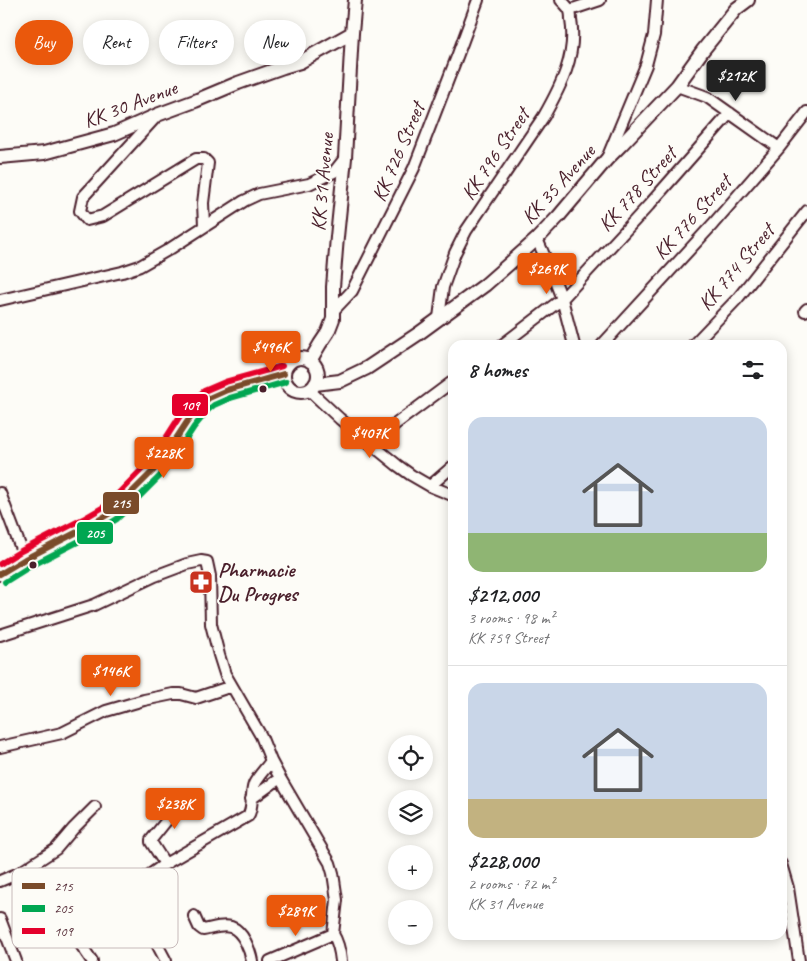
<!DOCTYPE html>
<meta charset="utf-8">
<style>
body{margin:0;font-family:Caveat,sans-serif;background:#f2f2f2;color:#202124;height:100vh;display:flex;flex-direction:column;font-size:19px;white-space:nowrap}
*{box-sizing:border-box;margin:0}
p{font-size:16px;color:#757577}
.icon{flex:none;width:28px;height:28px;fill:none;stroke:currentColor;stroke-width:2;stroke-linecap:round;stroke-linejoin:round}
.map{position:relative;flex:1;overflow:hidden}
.drawer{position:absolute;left:448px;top:340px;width:339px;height:600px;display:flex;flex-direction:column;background:#fff;border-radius:15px;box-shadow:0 2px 12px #0003}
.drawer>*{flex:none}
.hud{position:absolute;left:15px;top:20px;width:358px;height:45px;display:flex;gap:10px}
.buttons{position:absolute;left:388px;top:735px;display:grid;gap:10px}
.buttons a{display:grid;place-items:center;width:45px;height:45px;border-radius:50%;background:#fff;box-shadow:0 2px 12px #0003;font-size:25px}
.price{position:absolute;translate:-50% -42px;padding:0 11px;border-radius:5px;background:#ea580c;color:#fff;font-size:16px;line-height:32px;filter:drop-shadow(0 1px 2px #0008)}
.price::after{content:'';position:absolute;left:50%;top:30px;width:15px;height:11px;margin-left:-8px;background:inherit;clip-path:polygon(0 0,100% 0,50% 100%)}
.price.selected{background:#222;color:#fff}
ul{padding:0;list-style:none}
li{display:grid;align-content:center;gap:10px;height:265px;padding:0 20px}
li+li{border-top:1px solid #e0e0e0}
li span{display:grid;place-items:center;height:155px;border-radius:15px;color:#555}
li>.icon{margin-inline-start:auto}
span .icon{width:90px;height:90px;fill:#fffc;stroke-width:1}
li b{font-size:21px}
h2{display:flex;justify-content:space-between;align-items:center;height:60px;padding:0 20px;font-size:21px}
.pill{padding:0 18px;border-radius:22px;background:#fff;box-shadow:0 2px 12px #0003;font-size:18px;line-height:45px}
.pill.selected{background:#ea580c;color:#fff}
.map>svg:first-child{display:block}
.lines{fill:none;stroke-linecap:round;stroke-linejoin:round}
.minor-casing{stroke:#4a1f2b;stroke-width:14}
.major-casing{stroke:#4a1f2b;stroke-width:16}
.minor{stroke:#fdfcf7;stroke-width:10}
.major{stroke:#fdfcf7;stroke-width:12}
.bus-1-casing{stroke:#fdfcf7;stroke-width:10}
.bus-2-casing{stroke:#fdfcf7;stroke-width:10}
.bus-3-casing{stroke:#fdfcf7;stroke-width:10}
.bus-1{stroke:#7a4b2a;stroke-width:6}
.bus-2{stroke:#00a651;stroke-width:6}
.bus-3{stroke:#e4002b;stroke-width:6}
.bus-dot{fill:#4a1f2b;stroke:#fdfcf7;stroke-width:2}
.labels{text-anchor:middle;stroke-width:4;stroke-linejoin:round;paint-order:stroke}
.street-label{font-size:21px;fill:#4a1f2b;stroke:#fdfcf7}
.poi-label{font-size:21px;font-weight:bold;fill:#4a1f2b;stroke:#fdfcf7;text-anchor:start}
.key{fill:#fdfcf7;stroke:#c7baba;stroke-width:1}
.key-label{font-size:14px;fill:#4a1f2b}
.line-badge{stroke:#fdfcf7;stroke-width:2}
.badge-label{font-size:14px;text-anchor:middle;font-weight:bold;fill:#fff}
</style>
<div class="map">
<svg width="807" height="961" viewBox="0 0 807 961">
<rect width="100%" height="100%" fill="#fdfcf7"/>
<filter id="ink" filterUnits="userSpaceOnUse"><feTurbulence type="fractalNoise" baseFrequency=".02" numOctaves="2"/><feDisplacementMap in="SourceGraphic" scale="10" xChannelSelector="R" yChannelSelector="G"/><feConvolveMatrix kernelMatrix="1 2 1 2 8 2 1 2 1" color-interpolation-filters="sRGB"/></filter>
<g filter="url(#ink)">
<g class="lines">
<g class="minor-casing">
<path id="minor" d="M 570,10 L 600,0
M 677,86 L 707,97 L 779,148
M 155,118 L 83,197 L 80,211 L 87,220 L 103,216 L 196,159 L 204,159 L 208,163 L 203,203 L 204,226
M 608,156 L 646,65 L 654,35 L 657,0
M 537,239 L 551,271 L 562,299 L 574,345
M 0,300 L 122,272 L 140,266 L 168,250 L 244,201 L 259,194 L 309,184 L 334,172 L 345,158
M 334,310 L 352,291 L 414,168 L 458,54 L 478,0
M 805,311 L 807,309
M 439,318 L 443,287 L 455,253 L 466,231 L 544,116 C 561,86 577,55 571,20 C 571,17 571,12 569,9 C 567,6 564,3 561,0
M 502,345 L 562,299 L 649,205 L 730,113
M 602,345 L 713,224 L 779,148 L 807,112
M 693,345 L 738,298 L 807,211
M 309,390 L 340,419 L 397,465 L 411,475 L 430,486 L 452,495
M 370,443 L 452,382
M 430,486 L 452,467
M 0,493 L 25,559
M 0,635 L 94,605 L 155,576 L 187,564 L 201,561 L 207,562 L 210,576 L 211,624 L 219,655 L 225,674 L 261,736 L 271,761 L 280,778 L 330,863 L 333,873 L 337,900 L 333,934
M 0,747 L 62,733 L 106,711 L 144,700 L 173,694 L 181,694 L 196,698 L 232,686
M 251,799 L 280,778
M 165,864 L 151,842 L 151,840 L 167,820 L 192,799
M 781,864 L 788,888 L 799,961
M 19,873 L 40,881 L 46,884 L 59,897 L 73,900 L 101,898 L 128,890 L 165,864 L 248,816 C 254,807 250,794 254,784 C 258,776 266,768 271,761
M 0,881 L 19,873 L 56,849 L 73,829 L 95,807
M 128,890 L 166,961
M 59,897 L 63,917 L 66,923 L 92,961
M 194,916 L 199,927 L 203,930 C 211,929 222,924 231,927 C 243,931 250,950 252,961
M 0,919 L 16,961
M 333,934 C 338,942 340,951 341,961
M 270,961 L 333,934"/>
</g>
<g class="major-casing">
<path id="major" d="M 0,157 L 44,153 L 114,134 L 157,115 L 195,101 L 238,83 L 283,67 L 300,62 L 352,33
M284 375a17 17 0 1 1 34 0a17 17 0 1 1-34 0Z
M 310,361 L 320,344 L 328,332 L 333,319 L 333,287 L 337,237 L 345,158 L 352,33 L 355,0
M 315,384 L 340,381 L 367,368 L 418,334 L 485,285 L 510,263 L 537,239 L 558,217 L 607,159 L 621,145 L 677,86 L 703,50 L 736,9 L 748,0
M 0,574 L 25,559 L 87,527 L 112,512 L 153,471 L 164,457 L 187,422 L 202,404 L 209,398 L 227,390 L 284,374"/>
</g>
<use href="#minor" class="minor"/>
<use href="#major" class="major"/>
<g class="bus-1-casing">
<path id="bus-1" d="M 0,574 L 25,559 L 87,527 L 112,512 L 153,471 L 164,457 L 187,422 L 202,404 L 209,398 L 227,390 L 284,374"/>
</g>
<g class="bus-2-casing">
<path id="bus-2" d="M 5,582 L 29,567 L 91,535 L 117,519 L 160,476 L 171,462 L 194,427 L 208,410 L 214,405 L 230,398 L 286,382"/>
</g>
<g class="bus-3-casing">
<path id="bus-3" d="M 0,564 L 21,551 L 83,519 L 107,505 L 146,465 L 157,452 L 180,416 L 196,398 L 204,391 L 225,382 L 282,366"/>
</g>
<use href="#bus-1" class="bus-1"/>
<use href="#bus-2" class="bus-2"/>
<use href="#bus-3" class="bus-3"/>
</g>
</g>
<defs>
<g id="pharmacy-square" transform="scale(1.25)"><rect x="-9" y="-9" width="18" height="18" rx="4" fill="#c8321e" stroke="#fdfcf7"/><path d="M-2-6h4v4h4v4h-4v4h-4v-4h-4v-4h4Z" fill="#fff"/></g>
</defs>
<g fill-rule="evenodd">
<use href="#pharmacy-square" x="201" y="582"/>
</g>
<g class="bus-dot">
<circle cx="263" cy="389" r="4.5"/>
<circle cx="33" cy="565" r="4.5"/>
</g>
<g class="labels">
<g class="street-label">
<text transform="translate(130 104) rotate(-21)" y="7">KK 30 Avenue</text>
<text transform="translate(398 152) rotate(-67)" y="7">KK 726 Street</text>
<text transform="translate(495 154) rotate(-56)" y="7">KK 796 Street</text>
<text transform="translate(322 182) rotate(-85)" y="7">KK 31 Avenue</text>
<text transform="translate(558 184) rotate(-48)" y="7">KK 35 Avenue</text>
<text transform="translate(637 189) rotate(-48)" y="7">KK 778 Street</text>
<text transform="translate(692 217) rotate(-48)" y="7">KK 776 Street</text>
<text transform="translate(736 267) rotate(-50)" y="7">KK 774 Street</text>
</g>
<g class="poi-label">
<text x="218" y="577">Pharmacie<tspan x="218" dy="24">Du Progres</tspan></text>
</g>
</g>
<rect x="12" y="868" width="166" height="80" rx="8" class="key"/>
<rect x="22" y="883" width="23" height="6" fill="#7a4b2a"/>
<rect x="22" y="905" width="23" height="7" fill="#00a651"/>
<rect x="22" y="928" width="23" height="6" fill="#e4002b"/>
<g class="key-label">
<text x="54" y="891">215</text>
<text x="54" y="913">205</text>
<text x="54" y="936">109</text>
</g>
<g class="line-badge">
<rect x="171" y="393" width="38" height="24" rx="5" fill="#e4002b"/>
<rect x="102" y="491" width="38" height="24" rx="5" fill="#7a4b2a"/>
<rect x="76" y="521" width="38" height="24" rx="5" fill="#00a651"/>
</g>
<g class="badge-label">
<text x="190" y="410">109</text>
<text x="121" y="508">215</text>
<text x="95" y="538">205</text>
</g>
</svg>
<div class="buttons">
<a><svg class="icon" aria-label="locate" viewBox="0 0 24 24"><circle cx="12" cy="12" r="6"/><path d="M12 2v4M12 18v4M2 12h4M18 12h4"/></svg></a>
<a><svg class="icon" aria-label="layers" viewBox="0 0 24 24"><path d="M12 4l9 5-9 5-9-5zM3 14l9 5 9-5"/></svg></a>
<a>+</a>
<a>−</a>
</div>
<b class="price selected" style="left:736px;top:102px">$212K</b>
<b class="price" style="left:547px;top:295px">$269K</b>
<b class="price" style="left:271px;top:373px">$496K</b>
<b class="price" style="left:370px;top:459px">$407K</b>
<b class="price" style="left:164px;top:479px">$228K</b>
<b class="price" style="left:111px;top:697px">$146K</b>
<b class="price" style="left:175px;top:830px">$238K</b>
<b class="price" style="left:296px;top:937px">$289K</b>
<div class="hud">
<a class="pill selected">Buy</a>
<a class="pill">Rent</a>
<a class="pill">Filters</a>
<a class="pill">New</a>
</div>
<section class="drawer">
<h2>8 homes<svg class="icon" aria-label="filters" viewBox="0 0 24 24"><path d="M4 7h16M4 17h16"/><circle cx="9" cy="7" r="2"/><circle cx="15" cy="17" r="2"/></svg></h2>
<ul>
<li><span style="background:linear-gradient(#c9d6e8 75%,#8fb573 0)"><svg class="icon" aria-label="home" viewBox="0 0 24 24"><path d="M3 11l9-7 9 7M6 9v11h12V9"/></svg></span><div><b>$212,000</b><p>3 rooms · 98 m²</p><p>KK 759 Street</p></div></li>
<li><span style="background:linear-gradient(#c9d6e8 75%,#c2b280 0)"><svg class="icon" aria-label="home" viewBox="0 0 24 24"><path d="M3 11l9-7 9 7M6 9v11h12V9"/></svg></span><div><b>$228,000</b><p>2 rooms · 72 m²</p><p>KK 31 Avenue</p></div></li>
</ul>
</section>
</div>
